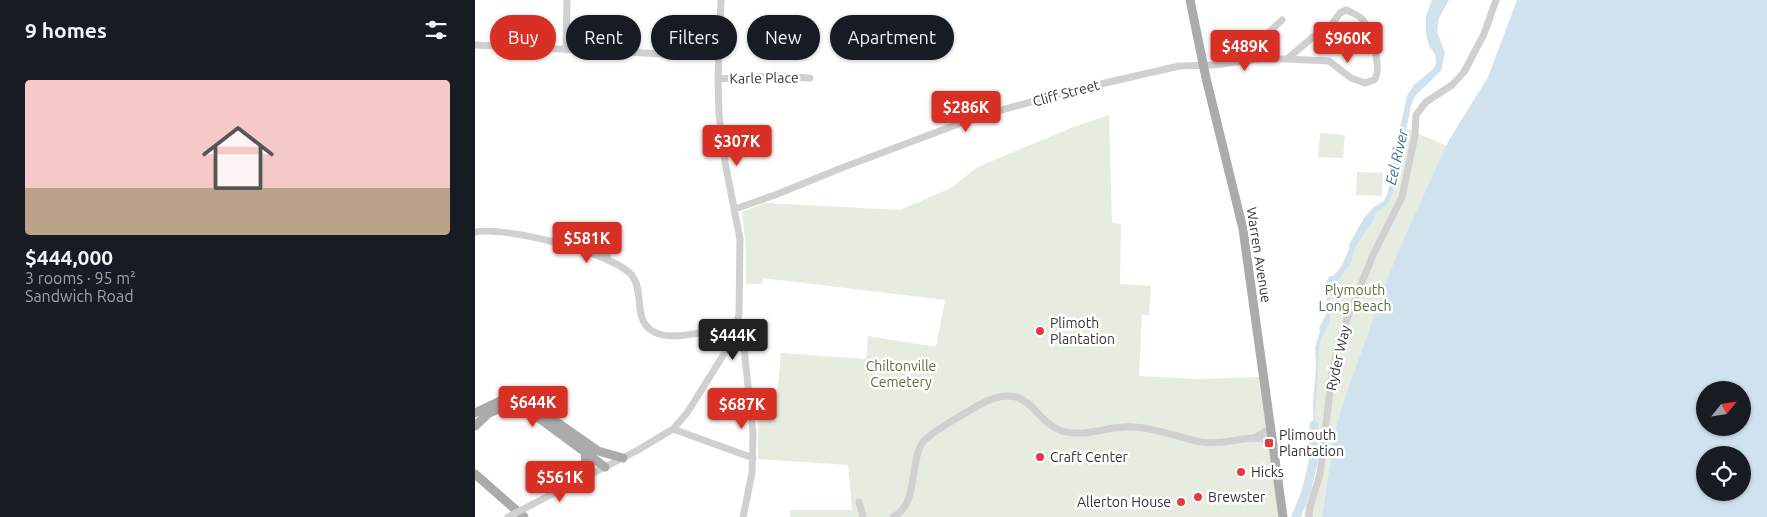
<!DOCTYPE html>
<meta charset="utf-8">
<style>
body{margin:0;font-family:Ubuntu,sans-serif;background:#242831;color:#f1f3f6;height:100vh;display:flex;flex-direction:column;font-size:19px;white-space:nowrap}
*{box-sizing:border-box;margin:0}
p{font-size:16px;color:#9ea1a6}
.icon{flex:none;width:28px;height:28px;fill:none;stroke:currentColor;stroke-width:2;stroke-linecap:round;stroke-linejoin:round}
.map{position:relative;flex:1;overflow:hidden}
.sheet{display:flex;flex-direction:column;background:#171b24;width:475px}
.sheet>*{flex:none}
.banner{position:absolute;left:15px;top:15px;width:475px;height:45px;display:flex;gap:10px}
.needle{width:32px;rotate:60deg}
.fabs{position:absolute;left:1221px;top:381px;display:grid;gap:10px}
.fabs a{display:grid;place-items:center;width:55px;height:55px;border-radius:50%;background:#171b24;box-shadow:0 1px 4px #0004;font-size:25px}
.price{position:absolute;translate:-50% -42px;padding:0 11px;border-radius:5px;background:#d93025;color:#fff;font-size:16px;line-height:32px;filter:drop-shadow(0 1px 2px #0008)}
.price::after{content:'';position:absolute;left:50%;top:30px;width:15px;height:11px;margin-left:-8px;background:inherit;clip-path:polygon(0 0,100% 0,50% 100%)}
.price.active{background:#222;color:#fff}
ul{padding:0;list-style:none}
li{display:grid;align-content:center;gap:10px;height:265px;padding:0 25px}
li+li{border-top:1px solid #363941}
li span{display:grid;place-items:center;height:155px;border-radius:5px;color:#555}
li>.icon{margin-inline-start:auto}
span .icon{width:90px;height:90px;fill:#fffc;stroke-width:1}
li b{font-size:21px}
h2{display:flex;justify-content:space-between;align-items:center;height:60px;padding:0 25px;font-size:21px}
.tag{padding:0 18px;border-radius:22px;background:#171b24;box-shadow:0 1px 4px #0004;font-size:18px;line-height:45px}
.tag.active{background:#d93025;color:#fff}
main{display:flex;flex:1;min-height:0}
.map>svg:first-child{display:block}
.green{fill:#e6ecdf}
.water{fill:#cfe2ee;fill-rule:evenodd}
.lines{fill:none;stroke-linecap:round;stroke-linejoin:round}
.river{stroke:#cfe2ee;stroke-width:9}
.minor{stroke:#d0d0d0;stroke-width:7}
.major{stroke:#ababab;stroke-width:9}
.minor-bridge{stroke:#d0d0d0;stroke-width:7}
.poi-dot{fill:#e63946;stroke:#fff;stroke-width:2}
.labels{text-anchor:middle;stroke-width:5;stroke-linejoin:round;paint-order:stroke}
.street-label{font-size:14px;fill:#333;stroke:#fff}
.park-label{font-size:14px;fill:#56703f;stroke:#fff}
.poi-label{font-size:14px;fill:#333;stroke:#fff;text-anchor:start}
.water-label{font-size:15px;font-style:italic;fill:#3f7597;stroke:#fff}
</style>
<main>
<section class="sheet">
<h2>9 homes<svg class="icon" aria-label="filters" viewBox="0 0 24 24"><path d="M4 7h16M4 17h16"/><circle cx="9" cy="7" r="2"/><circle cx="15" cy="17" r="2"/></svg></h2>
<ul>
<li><span style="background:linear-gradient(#f6c9c9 70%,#b9a48a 0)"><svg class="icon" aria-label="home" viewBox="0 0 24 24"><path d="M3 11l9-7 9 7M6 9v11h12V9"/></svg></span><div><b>$444,000</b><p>3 rooms · 95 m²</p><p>Sandwich Road</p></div></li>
</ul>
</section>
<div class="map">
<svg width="1292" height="517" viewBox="0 0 1292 517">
<rect width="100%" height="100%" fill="#fff"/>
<path class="green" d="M 634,115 L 637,223 L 646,224 L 645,284 L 676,286 L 674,315 L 667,315 L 664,376 L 723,379 L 786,377 L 804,517 L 315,517 L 315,510 L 377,510 L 373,465 L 283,459 L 283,426 L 279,393 L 302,396 L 306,353 L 391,359 L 393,336 L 461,347 L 470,300 L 288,278 L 287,284 L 271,284 L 271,248 L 267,212 L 290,203 L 425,210 L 476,188 L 501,168 L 512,163 L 596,128 Z
M 932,129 L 972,146 L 925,247 L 867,406 L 859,435 L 847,517 L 829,517 L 831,504 L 835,495 L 844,465 L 840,422 L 845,345 L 846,339 L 855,323 L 855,290 L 875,265 L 881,246 L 898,221 L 901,213 L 913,204 L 919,191 Z
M 845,133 L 870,135 L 868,158 L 843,157 Z
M 882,172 L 908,173 L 907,196 L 881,195 Z"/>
<path class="water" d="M 957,0 L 974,0 L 964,18 L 962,31 L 970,53 L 966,71 L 940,96 L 936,106 L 919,191 L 913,204 L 901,213 L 898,221 L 881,246 L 875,265 L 855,290 L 855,323 L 846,339 L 845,345 L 839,435 L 838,404 L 841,367 L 840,348 L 845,331 L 844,328 L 852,312 L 851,288 L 849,287 L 846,289 L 855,276 L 858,276 L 866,267 L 873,252 L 875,243 L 889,218 L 899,207 L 909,201 L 913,192 L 920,150 L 932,96 L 939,85 L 958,69 L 961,64 L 960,54 L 954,46 L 951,33 L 951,16 Z
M 1042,0 L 1292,0 L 1292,517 L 847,517 L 859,435 L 867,406 L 912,280 L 925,247 L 974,140 L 1013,77 ZM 1230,390 L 1268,390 L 1268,428 L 1230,428 ZM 1230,455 L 1268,455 L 1268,492 L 1230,492 Z"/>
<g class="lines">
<path class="river" d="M 821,517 L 831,492 L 838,463 L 839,425"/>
<path class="minor" d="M 871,10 C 877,13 884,15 888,20 C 896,30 908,70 899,80 L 890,83 L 876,78 L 854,61 L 812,59 L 844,32 L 856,25 L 865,13 Z
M 0,45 L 190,54 L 223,55 L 244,51
M 91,50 L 92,0
M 753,61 L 778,47 L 807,20
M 243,79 L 293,76 L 335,78
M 260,209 L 300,195 L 369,167 L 502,117 L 591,92 L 704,66 L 739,65 L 785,59 L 812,59
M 0,232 C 29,226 142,253 158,277 C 170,295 157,320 179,332 C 198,342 230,330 250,329 C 254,328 258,330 262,330
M 101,248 C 113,227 135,237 132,260
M 259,338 L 269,348 L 278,433 L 277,473 L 268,517
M 198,429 L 278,458
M 780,438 L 791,431 L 796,430
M 384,502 L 388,517
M 58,504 L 163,450 L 198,429 L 212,413 L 259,338 L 264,313 L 265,239 L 250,162 L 244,115 L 243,79 L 246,0
M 418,517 C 444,505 434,461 448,442 C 456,432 500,407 512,401 C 557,382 558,422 587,431 C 611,438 635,425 659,427 C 682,428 704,438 726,442 C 745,445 760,439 779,438 C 785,438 791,440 797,439
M 834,517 L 835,507 L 845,474 L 857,374 L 864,342 L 872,319 L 898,255 L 927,197 L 940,135 L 941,115 L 951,102 L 977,85 L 989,72 L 1009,34 L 1021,0"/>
<path class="major" d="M 715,0 L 731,78 L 768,229 L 808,517
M 46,407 L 61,416 L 130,467
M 0,413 L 25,401 L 44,401 L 63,409 L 123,451 L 148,458
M 0,426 L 14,413 L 33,405
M 0,474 L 49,517
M 102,482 L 111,465 L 110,452"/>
<path class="minor-bridge" d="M 33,517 L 58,504"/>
</g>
<g class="poi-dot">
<circle cx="565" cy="331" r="5"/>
<rect x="789" y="438" width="10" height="10" rx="2.5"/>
<circle cx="565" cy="457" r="5"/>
<circle cx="766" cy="472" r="5"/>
<circle cx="723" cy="497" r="5"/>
<circle cx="706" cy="502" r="5"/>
</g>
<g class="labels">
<g class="street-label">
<text transform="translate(289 78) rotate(-1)" y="5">Karle Place</text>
<text transform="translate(591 93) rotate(-15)" y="5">Cliff Street</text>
<text transform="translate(784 255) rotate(81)" y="5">Warren Avenue</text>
<text transform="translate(863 358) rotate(-77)" y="5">Ryder Way</text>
</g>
<g class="park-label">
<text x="880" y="295">Plymouth<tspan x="880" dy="16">Long Beach</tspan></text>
<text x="426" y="371">Chiltonville<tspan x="426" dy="16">Cemetery</tspan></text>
</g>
<g class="poi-label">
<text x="575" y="328">Plimoth<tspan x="575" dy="16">Plantation</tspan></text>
<text x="804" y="440">Plimouth<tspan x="804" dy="16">Plantation</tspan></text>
<text x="575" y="462">Craft Center</text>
<text x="776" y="477">Hicks</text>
<text x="733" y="502">Brewster</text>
<text x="696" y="507" text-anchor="end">Allerton House</text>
</g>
<g class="water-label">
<text transform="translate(922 157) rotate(-77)" y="5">Eel River</text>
</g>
</g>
</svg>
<div class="fabs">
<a><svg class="needle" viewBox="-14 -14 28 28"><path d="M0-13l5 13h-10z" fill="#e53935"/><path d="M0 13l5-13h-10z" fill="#9ea1a6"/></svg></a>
<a><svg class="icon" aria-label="locate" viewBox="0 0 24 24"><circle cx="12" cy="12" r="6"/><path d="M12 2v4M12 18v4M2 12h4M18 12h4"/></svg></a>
</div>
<b class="price" style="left:873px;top:64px">$960K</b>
<b class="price" style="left:770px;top:72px">$489K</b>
<b class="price" style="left:491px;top:133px">$286K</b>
<b class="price" style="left:262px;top:167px">$307K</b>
<b class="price" style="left:112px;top:264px">$581K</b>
<b class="price active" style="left:258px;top:361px">$444K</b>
<b class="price" style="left:58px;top:428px">$644K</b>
<b class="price" style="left:267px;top:430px">$687K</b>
<b class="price" style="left:85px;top:503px">$561K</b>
<div class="banner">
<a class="tag active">Buy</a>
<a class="tag">Rent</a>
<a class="tag">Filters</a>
<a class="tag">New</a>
<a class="tag">Apartment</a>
</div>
</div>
</main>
